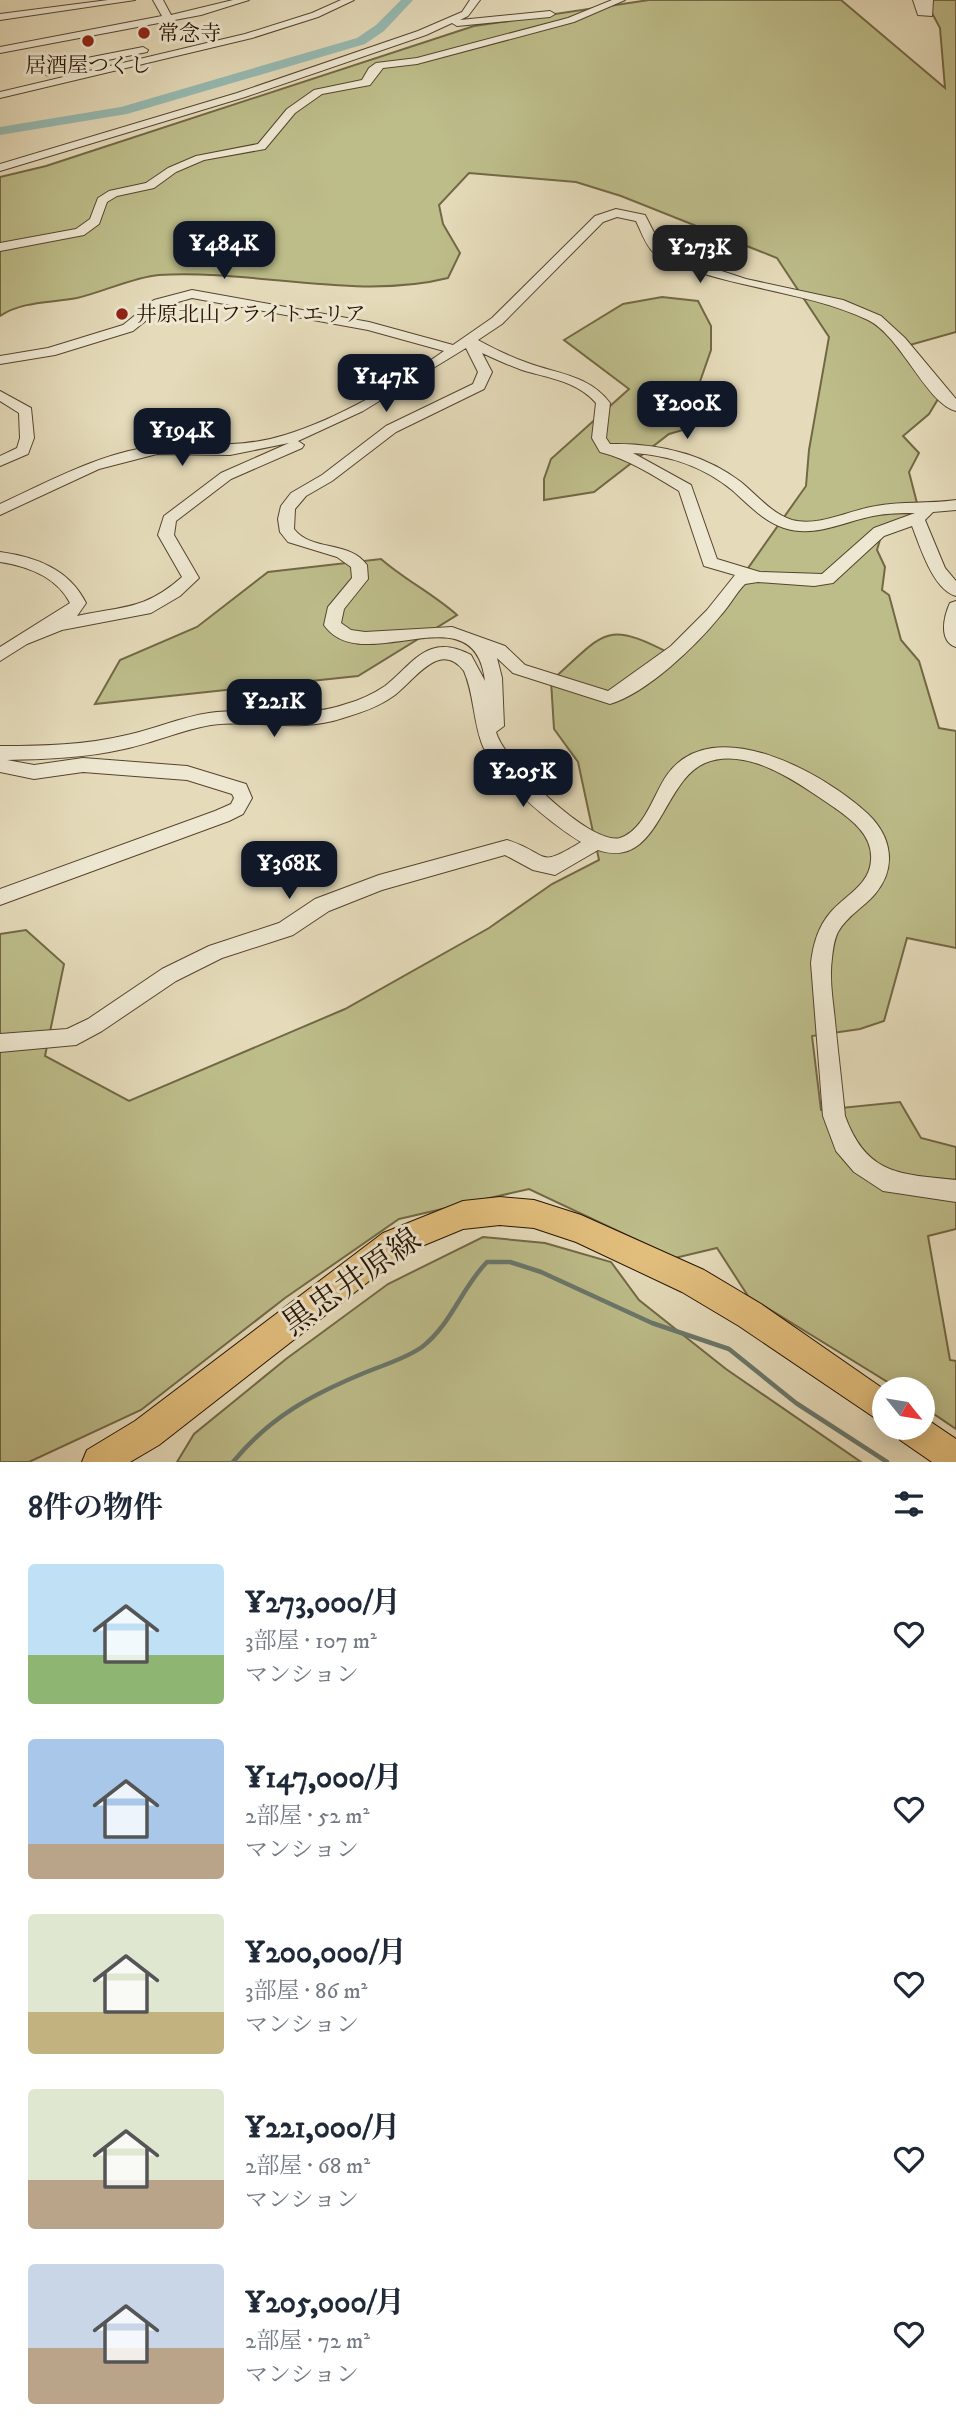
<!DOCTYPE html>
<html lang="ja">
<meta charset="utf-8">
<style>
body{margin:0;font-family:"IM FELL DW Pica","Noto Serif JP",serif;background:#f2f2f3;color:#1f2937;height:100vh;display:flex;flex-direction:column;font-size:26px;white-space:nowrap}
*{box-sizing:border-box;margin:0}
p{font-size:23px;color:#747a83}
.icon{flex:none;width:38px;height:38px;fill:none;stroke:currentColor;stroke-width:2;stroke-linecap:round;stroke-linejoin:round}
.map{position:relative;height:1462px;overflow:hidden}
.side{display:flex;flex-direction:column;background:#fff;flex:1}
.side>*{flex:none}
.needle{width:46px;rotate:120deg}
.fabs{position:absolute;left:872px;top:1377px;display:grid;gap:14px}
.fabs a{display:grid;place-items:center;width:63px;height:63px;border-radius:50%;background:#fff;box-shadow:0 4px 18px #0003;font-size:35px}
.price{position:absolute;translate:-50% -60px;padding:0 16px;border-radius:14px;background:#111827;color:#fff;font-size:23px;line-height:46px;filter:drop-shadow(0 2px 4px #0008)}
.price::after{content:'';position:absolute;left:50%;top:42px;width:21px;height:16px;margin-left:-10px;background:inherit;clip-path:polygon(0 0,100% 0,50% 100%)}
.price.active{background:#222;color:#fff}
ul{padding:0;list-style:none}
li{display:flex;align-items:center;gap:21px;height:175px;padding:0 28px}
li span{display:grid;place-items:center;flex:none;width:196px;height:140px;border-radius:7px;color:#555}
li>.icon{margin-inline-start:auto}
span .icon{width:84px;height:84px;fill:#fffc;stroke-width:1}
li b{font-size:30px}
h2{display:flex;justify-content:space-between;align-items:center;height:84px;padding:0 28px;font-size:30px}
.map>svg:first-child{display:block}
.green{fill:#bdbd8a;stroke:#726845;stroke-width:2}
.lines{fill:none;stroke-linecap:round;stroke-linejoin:round}
.stream{stroke:#69776b;stroke-width:4.5}
.river{fill:#96bbb3;fill-rule:evenodd}
.minor-casing{stroke:#56442e;stroke-width:2}
.major-casing{stroke:#261200;stroke-width:2}
.minor{fill:#eee8d2;fill-rule:evenodd}
.major{fill:#e2be7d;fill-rule:evenodd}
.poi-dot{fill:#8f2418;stroke:#eee8d2;stroke-width:2.5}
.labels{text-anchor:middle;stroke-width:6;stroke-linejoin:round;paint-order:stroke}
.far-poi-label{font-size:21px;fill:#261200;stroke:#eee8d2;text-anchor:start}
.near-street-label{font-size:32px;fill:#261200;stroke:#eee8d2}
</style>
<div class="map">
<svg width="956" height="1462" viewBox="0 0 956 1462">
<rect width="100%" height="100%" fill="#e5dbba"/>
<filter id="stains"><feTurbulence type="fractalNoise" baseFrequency=".00286" numOctaves="4"/><feColorMatrix values="0 0 0 0 .2 0 0 0 0 .09 0 0 0 0 .02 0 0 0 .5 -.17"/></filter>
<radialGradient id="worn" r=".72"><stop offset=".6" stop-color="#630" stop-opacity="0"/><stop offset="1" stop-color="#630" stop-opacity=".3"/></radialGradient>
<path class="green" d="M 649,0 L 841,0 L 945,88 L 940,28 L 925,0 L 956,0 L 956,332 L 899,348 L 938,399 L 929,414 L 903,436 L 919,453 L 909,472 L 917,503 L 915,515 L 884,526 L 877,550 L 885,567 L 882,590 L 889,595 L 901,640 L 919,661 L 939,728 L 956,731 L 956,948 L 907,938 L 884,1021 L 860,1029 L 812,1036 L 821,1110 L 900,1102 L 921,1138 L 956,1147 L 956,1229 L 928,1236 L 950,1360 L 956,1361 L 956,1429 L 922,1406 L 922,1390 L 899,1389 L 748,1296 L 717,1248 L 675,1258 L 529,1189 L 399,1219 L 285,1298 L 141,1410 L 29,1462 L 0,1462 L 0,934 L 26,930 L 64,964 L 45,1056 L 129,1101 L 345,1009 L 489,928 L 552,884 L 599,860 L 578,762 L 554,729 L 551,681 C 607,631 604,619 675,656 L 707,626 L 806,486 L 809,450 L 829,337 L 777,258 L 621,196 L 576,182 L 469,173 L 439,205 L 443,224 L 460,253 L 448,278 C 357,301 252,269 159,275 C 134,277 103,292 77,298 C 50,303 22,301 0,316 L 0,177 L 46,166 L 474,26 Z
M 662,297 L 698,301 L 711,326 L 711,350 L 683,430 L 669,434 L 594,492 L 544,500 L 544,479 L 551,459 L 629,389 L 564,340 L 623,304 Z
M 381,559 C 405,580 432,593 457,615 L 358,676 L 95,704 L 120,660 L 197,627 L 268,572 Z
M 483,1237 L 545,1243 L 611,1262 L 639,1300 L 726,1369 L 861,1462 L 177,1462 L 194,1434 L 286,1359 L 388,1284 Z"/>
<g class="lines">
<path class="stream" d="M 233,1462 C 270,1417 311,1395 364,1373 C 383,1365 405,1359 422,1347 C 451,1325 462,1287 487,1262 L 510,1262 L 541,1272 L 652,1323 L 729,1349 L 796,1403 L 887,1462"/>
<path class="river" d="M 401,0 L 413,0 L 384,31 L 365,44 L 127,114 L 0,135 L 0,127 L 121,107 L 357,38 L 376,25 Z"/>
<g class="minor-casing">
<path id="minor" d="M 108,0 L 135,0 L 0,20 L 0,14 Z
M 153,0 L 163,0 L 171,15 L 233,0 L 249,0 L 201,15 L 0,53 L 0,47 L 162,16 Z
M 341,0 L 354,0 L 318,17 L 252,38 L 0,98 L 0,92 L 245,34 L 312,13 Z
M 470,0 L 480,0 L 468,16 L 460,20 L 550,11 L 555,14 L 550,17 L 457,26 L 452,23 L 426,35 L 245,97 L 0,171 L 0,164 L 237,93 L 418,31 L 462,12 Z
M 612,0 L 625,0 L 574,22 L 417,64 L 383,68 L 370,85 L 322,94 L 295,113 L 265,149 L 204,160 L 176,172 L 154,188 L 117,196 L 107,202 L 99,224 L 84,235 L 0,251 L 0,243 L 76,229 L 90,219 L 98,198 L 109,191 L 146,183 L 168,168 L 196,156 L 258,144 L 287,109 L 314,90 L 362,80 L 369,68 L 376,63 L 417,58 L 568,18 Z
M 913,0 L 923,0 L 923,3 L 923,0 L 933,0 L 932,16 L 918,15 Z
M 143,47 L 148,50 L 147,52 L 93,63 L 48,76 L 43,73 L 87,58 Z
M 616,209 L 645,215 L 662,248 L 673,255 L 746,279 L 843,300 L 881,316 L 905,338 L 956,399 L 956,411 C 926,403 901,336 868,320 C 815,295 754,290 698,272 C 684,267 666,264 654,253 C 646,246 641,231 636,221 L 617,217 L 603,222 L 502,324 L 478,340 C 494,349 511,357 528,363 C 558,374 589,375 610,403 L 606,438 L 610,444 C 656,443 703,453 741,482 C 757,495 772,514 792,520 C 820,527 849,510 876,506 C 902,501 929,504 956,500 L 956,510 L 933,512 L 925,520 L 945,568 L 956,581 L 956,596 C 933,590 920,546 912,526 L 884,536 L 833,583 L 814,586 L 758,582 L 745,584 C 736,593 730,605 721,615 C 697,645 647,693 610,704 L 513,673 L 497,658 L 502,678 L 504,726 L 496,732 C 503,760 590,846 620,838 C 645,830 654,793 667,775 C 713,710 825,774 868,814 C 892,837 897,868 875,894 C 864,907 847,916 838,932 C 834,940 833,949 832,958 C 829,979 833,1000 835,1021 C 838,1053 842,1084 845,1116 C 867,1176 901,1174 956,1180 L 956,1202 L 883,1191 L 854,1172 L 836,1151 L 823,1116 L 811,963 C 813,945 818,927 830,913 C 844,896 870,885 871,860 C 873,835 851,819 832,806 C 800,784 747,745 705,763 C 662,781 659,871 598,850 L 555,875 L 533,870 L 505,855 L 382,890 L 329,911 L 293,935 L 222,958 L 176,981 L 102,1031 L 76,1045 L 0,1052 L 0,1034 L 67,1029 L 88,1019 L 162,969 L 209,946 L 279,923 L 315,899 L 379,875 L 507,840 C 551,854 535,870 581,842 C 550,823 495,778 482,744 C 473,720 474,694 464,671 C 439,638 413,683 392,697 C 378,707 360,713 343,718 C 299,733 256,719 211,725 C 181,730 153,743 124,749 C 85,758 46,759 7,760 L 34,765 L 83,758 L 187,766 L 246,784 L 252,798 L 243,814 L 229,821 L 0,905 L 0,889 L 215,811 L 231,804 L 234,798 L 232,794 L 187,780 L 83,772 L 34,779 L 0,772 L 0,746 C 42,746 86,745 127,735 C 155,729 181,717 209,713 C 256,706 301,720 346,704 C 360,700 373,694 385,686 C 414,663 428,632 471,655 L 485,681 C 475,589 362,680 324,625 L 328,607 L 352,578 L 351,567 L 337,557 L 288,542 L 280,532 L 278,519 L 281,506 L 291,493 L 322,475 L 386,426 L 473,384 L 478,372 L 466,348 L 363,411 L 298,441 L 304,445 L 302,448 L 231,479 L 176,521 L 174,535 L 199,578 L 180,596 L 151,613 L 62,630 L 27,644 L 0,661 L 0,647 L 70,603 C 57,577 27,566 0,562 L 0,552 C 36,557 69,569 86,603 L 77,616 C 123,606 145,610 182,577 L 158,535 L 164,516 L 221,473 L 289,443 L 230,455 L 157,454 L 99,469 L 0,515 L 0,504 C 48,482 106,450 159,446 C 203,442 241,449 285,435 C 338,419 399,383 444,351 L 368,330 L 192,298 L 164,306 L 133,331 L 55,355 L 0,364 L 0,356 L 48,348 L 123,325 L 154,300 L 192,290 L 369,322 L 453,345 L 492,318 L 595,216 ZM 482,353 C 495,359 508,365 522,370 C 548,378 577,381 596,403 L 592,438 L 600,452 C 628,459 653,475 679,491 L 704,566 L 735,575 L 707,610 L 671,646 L 608,691 L 525,665 L 505,646 L 452,627 L 365,632 L 351,630 L 341,623 L 344,609 L 368,579 L 367,565 C 349,540 312,552 294,529 L 295,509 L 306,496 L 332,481 L 396,432 L 484,389 L 492,372 ZM 633,453 C 669,455 704,467 732,490 C 748,504 763,521 784,528 C 815,538 843,522 873,516 C 887,513 901,513 915,513 L 874,528 L 822,574 L 760,572 L 717,559 L 691,485 Z
M 0,391 L 31,408 L 34,438 L 28,454 L 0,466 L 0,456 L 17,448 L 20,438 L 19,413 L 0,401 Z
M 956,601 L 956,647 C 938,641 944,616 950,603 Z"/>
</g>
<g class="major-casing">
<path id="major" d="M 500,1197 L 534,1200 L 581,1215 L 704,1270 L 761,1304 L 885,1390 L 884,1424 L 739,1326 L 682,1292 L 576,1242 L 534,1228 L 500,1225 L 463,1229 L 405,1253 L 159,1445 L 130,1462 L 82,1462 L 87,1450 L 135,1421 L 383,1233 L 463,1201 Z
M 922,1416 L 956,1439 L 956,1462 L 932,1462 L 900,1440 L 896,1428 L 922,1428 Z"/>
</g>
<use href="#minor" class="minor"/>
<use href="#major" class="major"/>
</g>
<g class="poi-dot">
<circle cx="144" cy="33" r="7"/>
<circle cx="88" cy="41" r="7"/>
<circle cx="122" cy="314" r="7"/>
</g>
<g class="labels">
<g class="far-poi-label">
<text x="158" y="40">常念寺</text>
<text x="88" y="72" text-anchor="middle">居酒屋つくし</text>
<text x="136" y="321">井原北山フライトエリア</text>
</g>
<g class="near-street-label">
<text transform="translate(351 1281) rotate(-35)" y="11">黒忠井原線</text>
</g>
</g>
<rect width="100%" height="100%" filter="url(#stains)"/>
<rect width="100%" height="100%" fill="url(#worn)"/>
</svg>
<div class="fabs">
<a><svg class="needle" viewBox="-14 -14 28 28"><path d="M0-13l5 13h-10z" fill="#e53935"/><path d="M0 13l5-13h-10z" fill="#747a83"/></svg></a>
</div>
<b class="price" style="left:224px;top:281px">¥484K</b>
<b class="price active" style="left:700px;top:285px">¥273K</b>
<b class="price" style="left:386px;top:414px">¥147K</b>
<b class="price" style="left:687px;top:441px">¥200K</b>
<b class="price" style="left:182px;top:468px">¥194K</b>
<b class="price" style="left:274px;top:739px">¥221K</b>
<b class="price" style="left:523px;top:809px">¥205K</b>
<b class="price" style="left:289px;top:901px">¥368K</b>
</div>
<section class="side">
<h2>8件の物件<svg class="icon" aria-label="filters" viewBox="0 0 24 24"><path d="M4 7h16M4 17h16"/><circle cx="9" cy="7" r="2"/><circle cx="15" cy="17" r="2"/></svg></h2>
<ul>
<li><span style="background:linear-gradient(#bfe0f5 65%,#8fb573 0)"><svg class="icon" aria-label="home" viewBox="0 0 24 24"><path d="M3 11l9-7 9 7M6 9v11h12V9"/></svg></span><div><b>¥273,000/月</b><p>3部屋 · 107 m²</p><p>マンション</p></div><svg class="icon" aria-label="heart" viewBox="0 0 24 24"><path d="M12 20l-8-8c-3-5 5-10 8-4 3-6 11-1 8 4z"/></svg></li>
<li><span style="background:linear-gradient(#a9c7e8 75%,#b9a48a 0)"><svg class="icon" aria-label="home" viewBox="0 0 24 24"><path d="M3 11l9-7 9 7M6 9v11h12V9"/></svg></span><div><b>¥147,000/月</b><p>2部屋 · 52 m²</p><p>マンション</p></div><svg class="icon" aria-label="heart" viewBox="0 0 24 24"><path d="M12 20l-8-8c-3-5 5-10 8-4 3-6 11-1 8 4z"/></svg></li>
<li><span style="background:linear-gradient(#dfe7d0 70%,#c2b280 0)"><svg class="icon" aria-label="home" viewBox="0 0 24 24"><path d="M3 11l9-7 9 7M6 9v11h12V9"/></svg></span><div><b>¥200,000/月</b><p>3部屋 · 86 m²</p><p>マンション</p></div><svg class="icon" aria-label="heart" viewBox="0 0 24 24"><path d="M12 20l-8-8c-3-5 5-10 8-4 3-6 11-1 8 4z"/></svg></li>
<li><span style="background:linear-gradient(#dfe7d0 65%,#b9a48a 0)"><svg class="icon" aria-label="home" viewBox="0 0 24 24"><path d="M3 11l9-7 9 7M6 9v11h12V9"/></svg></span><div><b>¥221,000/月</b><p>2部屋 · 68 m²</p><p>マンション</p></div><svg class="icon" aria-label="heart" viewBox="0 0 24 24"><path d="M12 20l-8-8c-3-5 5-10 8-4 3-6 11-1 8 4z"/></svg></li>
<li><span style="background:linear-gradient(#c9d6e8 60%,#b9a48a 0)"><svg class="icon" aria-label="home" viewBox="0 0 24 24"><path d="M3 11l9-7 9 7M6 9v11h12V9"/></svg></span><div><b>¥205,000/月</b><p>2部屋 · 72 m²</p><p>マンション</p></div><svg class="icon" aria-label="heart" viewBox="0 0 24 24"><path d="M12 20l-8-8c-3-5 5-10 8-4 3-6 11-1 8 4z"/></svg></li>
</ul>
</section>
